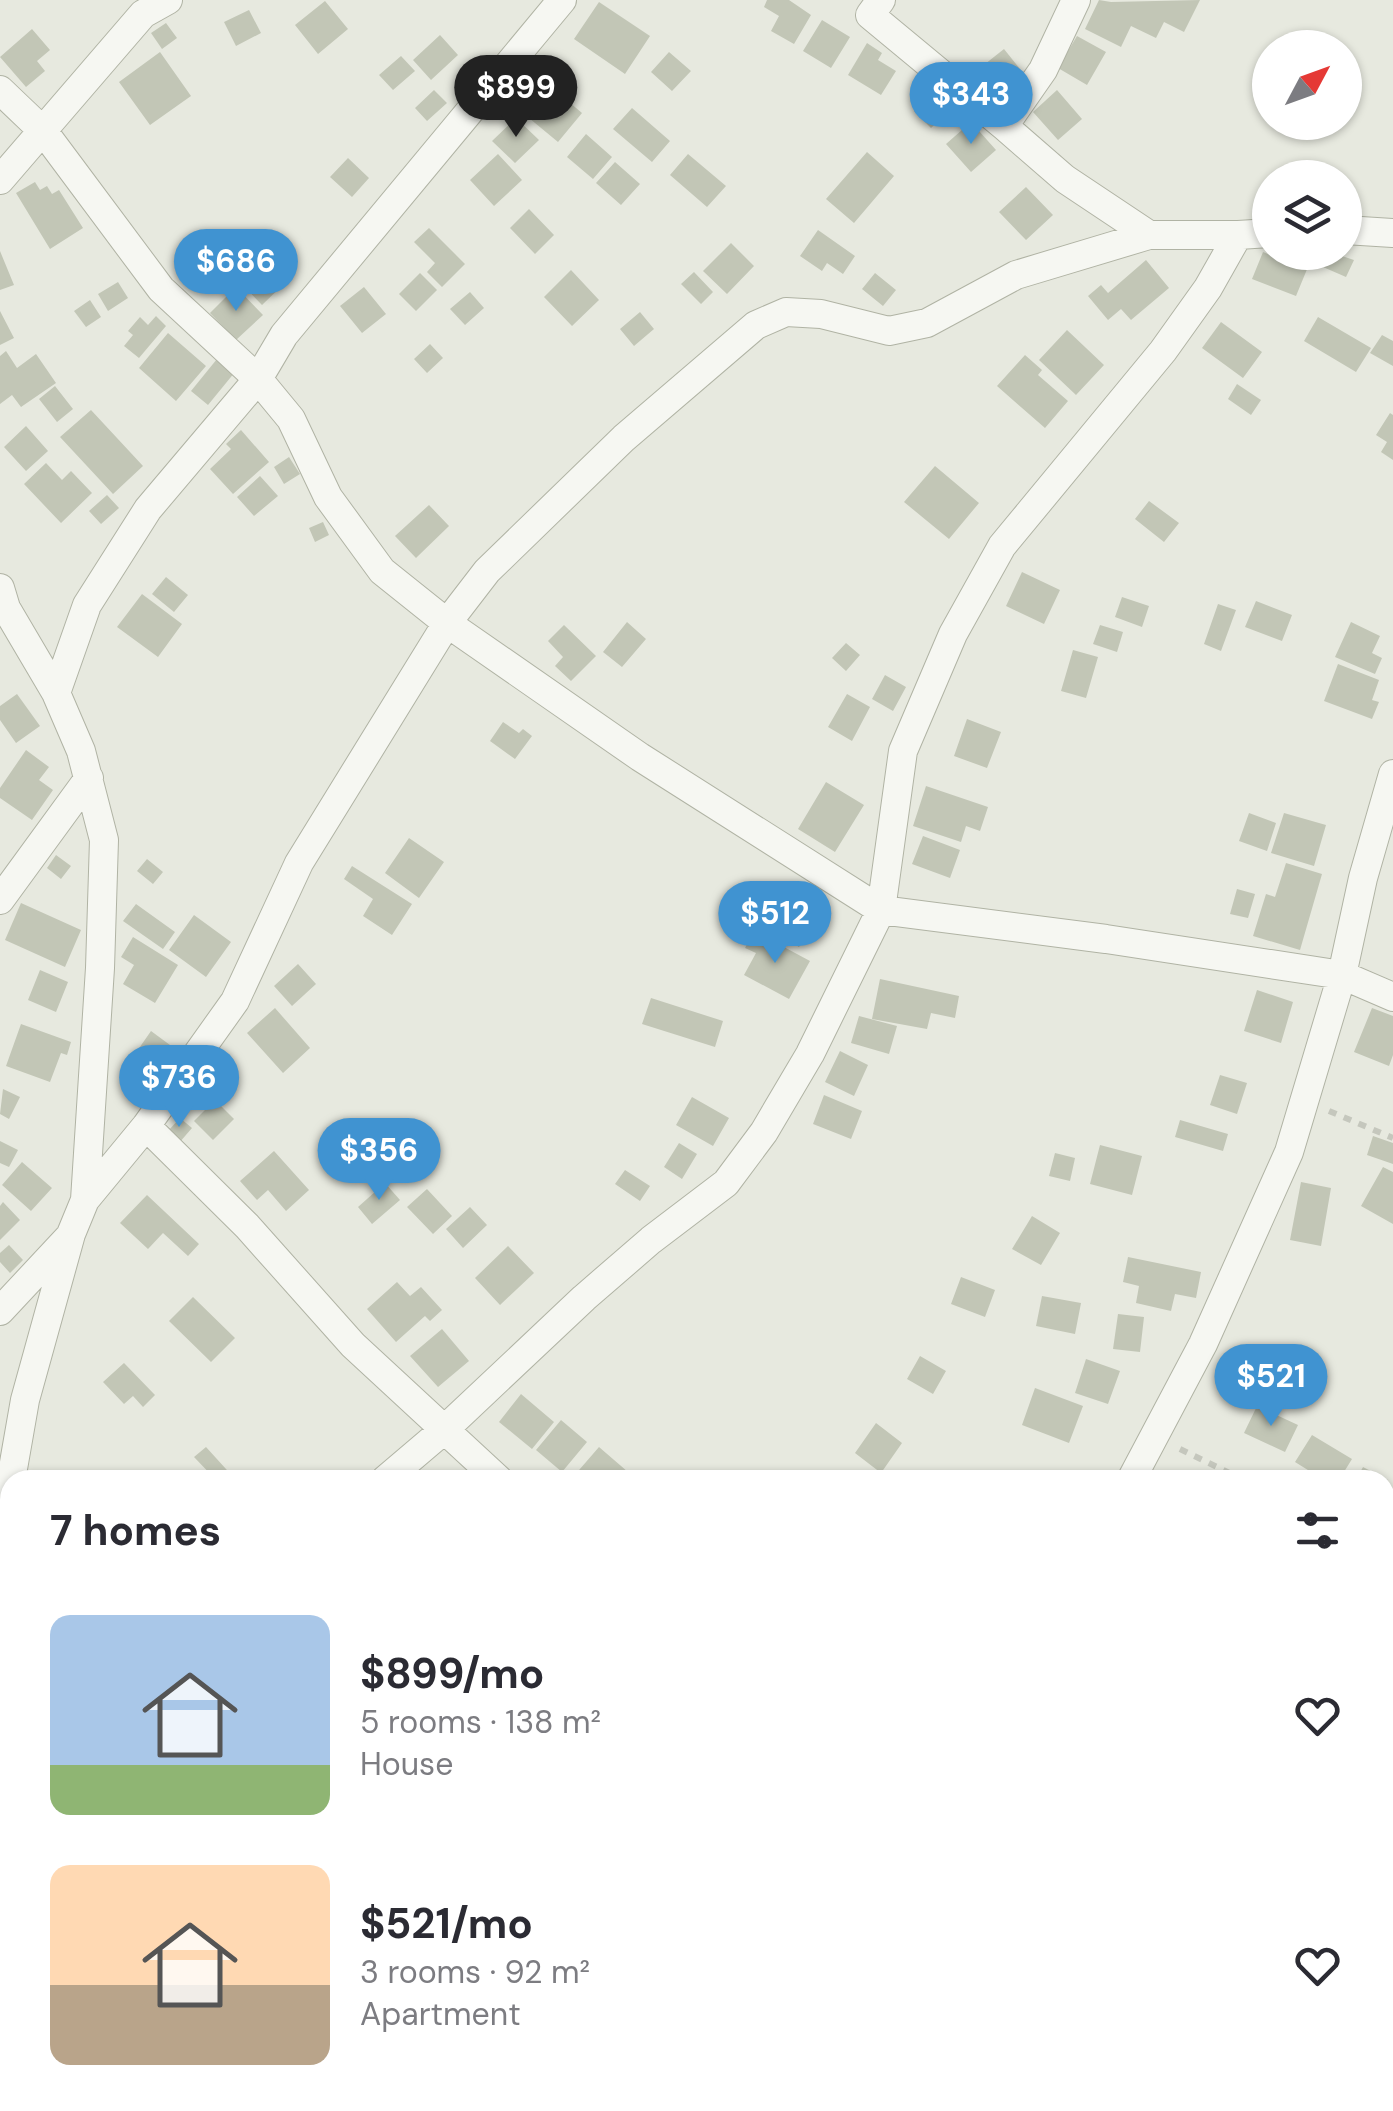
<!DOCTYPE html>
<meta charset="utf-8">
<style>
body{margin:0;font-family:"DM Sans",sans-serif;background:#f7f7f7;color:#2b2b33;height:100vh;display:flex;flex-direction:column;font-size:38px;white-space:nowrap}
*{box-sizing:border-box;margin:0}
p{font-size:32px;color:#7c7c81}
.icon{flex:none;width:55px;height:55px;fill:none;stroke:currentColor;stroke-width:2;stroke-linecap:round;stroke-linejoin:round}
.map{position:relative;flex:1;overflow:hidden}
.side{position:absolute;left:0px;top:1470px;width:1395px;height:642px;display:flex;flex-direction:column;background:#fff;border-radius:30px 30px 0 0;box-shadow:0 2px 8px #0004}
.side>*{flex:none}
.needle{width:65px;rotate:49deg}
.buttons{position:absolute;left:1252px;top:30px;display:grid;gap:20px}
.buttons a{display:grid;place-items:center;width:110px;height:110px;border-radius:50%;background:#fff;box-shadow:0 2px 8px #0004;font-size:50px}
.price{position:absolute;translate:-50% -85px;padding:0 22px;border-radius:35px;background:#4093d1;color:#fff;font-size:32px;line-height:65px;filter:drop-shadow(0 2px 5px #0008)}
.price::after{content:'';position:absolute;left:50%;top:60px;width:30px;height:22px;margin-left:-15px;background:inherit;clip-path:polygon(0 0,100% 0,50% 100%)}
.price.current{background:#222;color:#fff}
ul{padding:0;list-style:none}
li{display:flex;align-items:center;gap:30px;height:250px;padding:0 50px}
li span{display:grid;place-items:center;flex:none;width:280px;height:200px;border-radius:20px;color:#555}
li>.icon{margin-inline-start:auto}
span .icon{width:120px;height:120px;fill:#fffc;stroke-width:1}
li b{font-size:42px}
h2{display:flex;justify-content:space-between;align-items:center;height:120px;padding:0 50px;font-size:42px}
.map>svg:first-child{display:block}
.building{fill:#c2c6b6}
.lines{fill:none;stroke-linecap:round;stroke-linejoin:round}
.street-casing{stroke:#b0b3a4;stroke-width:30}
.path{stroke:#c5c7bd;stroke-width:6;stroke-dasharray:8 8;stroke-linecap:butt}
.street{stroke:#f6f7f2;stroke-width:28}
</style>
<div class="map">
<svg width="1393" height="2111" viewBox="0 0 1393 2111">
<rect width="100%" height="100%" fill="#e7e9df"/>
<path class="building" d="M 767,0 L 789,0 L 811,15 L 794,44 L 771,31 L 779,16 L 764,7 Z
M 1099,0 L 1111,2 L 1200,0 L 1184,32 L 1164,22 L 1156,38 L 1131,26 L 1121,47 L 1085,29 Z
M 325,1 L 348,29 L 318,54 L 295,25 Z
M 599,2 L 650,36 L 625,74 L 574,39 Z
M 249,10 L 261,33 L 236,46 L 224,22 Z
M 822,20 L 850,37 L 831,68 L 803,51 Z
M 166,23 L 177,38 L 162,49 L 151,33 Z
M 32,29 L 50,50 L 37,61 L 45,71 L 26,87 L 0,57 Z
M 440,35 L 458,55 L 431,80 L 413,60 Z
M 1077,36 L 1106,52 L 1087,85 L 1058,68 Z
M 867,43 L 882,53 L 878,60 L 896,71 L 881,95 L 848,75 Z
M 1004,49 L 1024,74 L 1000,94 L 980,68 Z
M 160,52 L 191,96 L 150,125 L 119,82 Z
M 669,52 L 691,71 L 672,91 L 651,72 Z
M 401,56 L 415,71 L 393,90 L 379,75 Z
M 537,75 L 582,113 L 558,142 L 512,104 Z
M 434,90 L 447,103 L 427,121 L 415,108 Z
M 1057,90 L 1082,119 L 1058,140 L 1033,112 Z
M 935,91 L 952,108 L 931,128 L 914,111 Z
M 632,108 L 670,141 L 652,162 L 613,129 Z
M 516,118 L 539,140 L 515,163 L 492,141 Z
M 971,122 L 996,150 L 971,172 L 946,144 Z
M 586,134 L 612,157 L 593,179 L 567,157 Z
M 867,152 L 894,176 L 854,223 L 826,199 Z
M 498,154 L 522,180 L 494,206 L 470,180 Z
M 688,154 L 726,186 L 707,207 L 670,175 Z
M 348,158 L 369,178 L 352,197 L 330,177 Z
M 615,162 L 640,184 L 621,205 L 596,183 Z
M 35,182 L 40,190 L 47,186 L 52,194 L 59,190 L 83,228 L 50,249 L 16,193 Z
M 1026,187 L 1053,215 L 1026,240 L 999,212 Z
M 529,209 L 554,235 L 535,254 L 510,228 Z
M 429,228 L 465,264 L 442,287 L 427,272 L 435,263 L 414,242 Z
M 818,230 L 855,256 L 843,274 L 827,263 L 822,271 L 800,256 Z
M 731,243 L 754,266 L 727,294 L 703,271 Z
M 258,249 L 288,280 L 262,305 L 232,274 Z
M 0,251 L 14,285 L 0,290 Z
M 1263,252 L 1287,262 L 1289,254 L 1310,262 L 1296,296 L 1252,279 Z
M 1330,252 L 1354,260 L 1346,277 L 1323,267 Z
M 1146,260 L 1169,288 L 1131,320 L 1121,309 L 1108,320 L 1088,296 L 1101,285 L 1108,293 Z
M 571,270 L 599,300 L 572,326 L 544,297 Z
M 694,272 L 713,292 L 701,304 L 681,284 Z
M 420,273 L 437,290 L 416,311 L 399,294 Z
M 875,273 L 896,290 L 883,306 L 862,289 Z
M 118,282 L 128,298 L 108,311 L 98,294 Z
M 236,287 L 263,315 L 236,340 L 210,313 Z
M 364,287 L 386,314 L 362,333 L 340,306 Z
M 470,292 L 484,308 L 465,325 L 450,309 Z
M 90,300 L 101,317 L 86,327 L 74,311 Z
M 0,311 L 14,338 L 0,345 Z
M 640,312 L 654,329 L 634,346 L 620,329 Z
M 156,316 L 166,326 L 139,358 L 124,346 L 133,335 L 128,331 L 140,317 L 148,325 Z
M 1318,317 L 1371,348 L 1356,372 L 1304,341 Z
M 1221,322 L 1262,352 L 1243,378 L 1202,348 Z
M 1067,330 L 1104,365 L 1076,395 L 1039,360 Z
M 168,333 L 206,366 L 176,401 L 139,368 Z
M 1382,335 L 1393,341 L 1393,366 L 1370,353 Z
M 430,344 L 443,358 L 427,373 L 414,359 Z
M 6,351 L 17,368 L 36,354 L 56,383 L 21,407 L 12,395 L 0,404 L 0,356 Z
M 1025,355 L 1042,370 L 1038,375 L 1068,401 L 1045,428 L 997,386 Z
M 217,359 L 235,372 L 208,405 L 191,391 Z
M 1237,384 L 1261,400 L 1251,415 L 1228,399 Z
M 55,386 L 73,409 L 57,422 L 39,399 Z
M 91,410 L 143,466 L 113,494 L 60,437 Z
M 1390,413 L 1393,415 L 1393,460 L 1381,452 L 1387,442 L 1376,435 Z
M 26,426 L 48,451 L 26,471 L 4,447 Z
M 241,430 L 269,462 L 233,494 L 210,469 L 231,449 L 226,444 Z
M 289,457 L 300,474 L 284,484 L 274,467 Z
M 46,463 L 62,480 L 71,471 L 92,493 L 61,523 L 24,484 Z
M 935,466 L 979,503 L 949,539 L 904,502 Z
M 260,476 L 278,496 L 254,516 L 237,497 Z
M 107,495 L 119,508 L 101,524 L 89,511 Z
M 1149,501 L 1179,523 L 1164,542 L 1135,519 Z
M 429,505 L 449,526 L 416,558 L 395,536 Z
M 323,522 L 329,535 L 315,542 L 309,528 Z
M 1022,572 L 1060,590 L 1044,624 L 1006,606 Z
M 166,577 L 188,595 L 174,612 L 152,594 Z
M 142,594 L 182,624 L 158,657 L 117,627 Z
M 1122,597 L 1149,606 L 1142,627 L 1115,617 Z
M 1256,601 L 1292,615 L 1282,641 L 1245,627 Z
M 1218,604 L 1236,610 L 1221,651 L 1204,644 Z
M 627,622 L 646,639 L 622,667 L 603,652 Z
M 1351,622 L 1380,636 L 1372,653 L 1382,658 L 1375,674 L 1335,657 Z
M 564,625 L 596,656 L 571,681 L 555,666 L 563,657 L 548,641 Z
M 1100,625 L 1123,632 L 1117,652 L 1093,644 Z
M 846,643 L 860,655 L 846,671 L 832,658 Z
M 1073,650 L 1098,657 L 1086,698 L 1061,691 Z
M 1338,664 L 1379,680 L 1372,700 L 1379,702 L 1372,719 L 1324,701 Z
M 885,675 L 906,687 L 893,711 L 872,699 Z
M 17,694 L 40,726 L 16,743 L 0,720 L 0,706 Z
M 847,694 L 870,707 L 852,741 L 828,727 Z
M 967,719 L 1001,732 L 987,768 L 954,756 Z
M 503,722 L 519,733 L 523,729 L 532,736 L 515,759 L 490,741 Z
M 26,750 L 49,767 L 39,780 L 53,790 L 32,820 L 0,798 L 0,788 Z
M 826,782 L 864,805 L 835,852 L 798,829 Z
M 926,786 L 988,807 L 980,831 L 966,826 L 961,842 L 913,826 Z
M 1249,813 L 1276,823 L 1267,851 L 1239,841 Z
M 1284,813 L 1326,825 L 1314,866 L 1271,853 Z
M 923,836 L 960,850 L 950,878 L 912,864 Z
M 409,838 L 444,862 L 419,898 L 385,873 Z
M 56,855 L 71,866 L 61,879 L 47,868 Z
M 147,859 L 163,872 L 153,884 L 137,871 Z
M 1286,863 L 1322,874 L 1300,950 L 1253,936 L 1266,894 L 1275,897 Z
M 352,866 L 412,904 L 392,935 L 363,916 L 373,899 L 344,879 Z
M 1237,889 L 1255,894 L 1248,918 L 1230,914 Z
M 788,896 L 818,915 L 799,947 L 768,928 Z
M 21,903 L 81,930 L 65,967 L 5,940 Z
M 136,904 L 175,932 L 163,949 L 123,921 Z
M 194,915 L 231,942 L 206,977 L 169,950 Z
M 754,931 L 810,961 L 789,999 L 744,975 L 756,953 L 745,948 Z
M 133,937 L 178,965 L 155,1003 L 123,984 L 134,965 L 121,957 Z
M 298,964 L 316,984 L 292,1006 L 274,986 Z
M 40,970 L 68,982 L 56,1012 L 28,1000 Z
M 880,979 L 959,996 L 955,1018 L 931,1013 L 927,1029 L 872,1019 Z
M 1257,990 L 1293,1002 L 1281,1043 L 1244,1031 Z
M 651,998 L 723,1021 L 715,1047 L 642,1024 Z
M 275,1008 L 310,1048 L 283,1073 L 247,1033 Z
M 1372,1008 L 1393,1016 L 1393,1055 L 1389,1066 L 1354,1052 Z
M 859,1016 L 897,1026 L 889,1054 L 851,1043 Z
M 21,1024 L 71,1042 L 67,1055 L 61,1053 L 50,1082 L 6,1066 Z
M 151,1031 L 170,1045 L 153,1068 L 135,1054 Z
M 840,1051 L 868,1065 L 854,1096 L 825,1082 Z
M 152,1072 L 163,1081 L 149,1100 L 138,1092 Z
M 1220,1075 L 1247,1083 L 1237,1114 L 1210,1105 Z
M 3,1089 L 20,1097 L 9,1119 L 0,1114 Z
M 824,1095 L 862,1111 L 851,1139 L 813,1124 Z
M 692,1097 L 729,1118 L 713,1146 L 676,1125 Z
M 215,1100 L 234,1119 L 213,1140 L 194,1121 Z
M 180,1118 L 192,1128 L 179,1143 L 167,1132 Z
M 1180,1120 L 1228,1134 L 1223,1151 L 1175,1137 Z
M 1373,1136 L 1393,1143 L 1393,1164 L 1367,1155 Z
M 0,1141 L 18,1150 L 9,1167 L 0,1163 Z
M 679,1143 L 697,1154 L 682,1179 L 664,1167 Z
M 1100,1145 L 1142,1156 L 1132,1195 L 1090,1184 Z
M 274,1151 L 309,1190 L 286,1211 L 268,1190 L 257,1200 L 240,1181 Z
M 1055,1153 L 1075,1158 L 1070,1181 L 1049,1176 Z
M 22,1162 L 52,1188 L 31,1211 L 2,1185 Z
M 1383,1167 L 1393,1172 L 1393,1224 L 1361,1206 Z
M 625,1170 L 650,1186 L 640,1201 L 615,1184 Z
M 1301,1182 L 1331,1188 L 1321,1246 L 1290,1240 Z
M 385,1183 L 400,1200 L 372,1224 L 358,1207 Z
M 427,1189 L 452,1216 L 433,1234 L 407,1207 Z
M 147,1195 L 199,1244 L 188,1256 L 163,1233 L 148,1249 L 120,1223 Z
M 3,1202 L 20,1220 L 0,1240 L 0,1206 Z
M 470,1207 L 487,1225 L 463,1248 L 446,1229 Z
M 1032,1216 L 1060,1233 L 1041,1265 L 1012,1249 Z
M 9,1245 L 23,1260 L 10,1273 L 0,1262 L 0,1253 Z
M 508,1246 L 534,1273 L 500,1305 L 475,1278 Z
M 1128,1257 L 1201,1272 L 1196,1298 L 1175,1294 L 1171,1311 L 1136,1303 L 1139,1286 L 1123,1282 Z
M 961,1277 L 995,1290 L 985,1317 L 951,1304 Z
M 397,1282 L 410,1296 L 421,1287 L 442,1310 L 430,1321 L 425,1316 L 396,1342 L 367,1309 Z
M 1042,1296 L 1081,1303 L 1075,1334 L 1036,1326 Z
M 193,1297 L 235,1338 L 211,1362 L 169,1321 Z
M 1118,1314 L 1144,1317 L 1140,1352 L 1113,1349 Z
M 442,1329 L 469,1361 L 438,1387 L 410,1356 Z
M 920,1356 L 946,1371 L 933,1394 L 907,1379 Z
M 1086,1359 L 1120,1371 L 1108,1404 L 1075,1393 Z
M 124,1363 L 155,1395 L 143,1407 L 133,1396 L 124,1404 L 103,1382 Z
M 1035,1388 L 1083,1406 L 1069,1443 L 1022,1425 Z
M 521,1394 L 554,1422 L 532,1449 L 499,1422 Z
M 1257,1406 L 1298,1425 L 1285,1452 L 1244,1433 Z
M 561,1420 L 587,1442 L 562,1472 L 536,1450 Z
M 876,1423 L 902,1443 L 881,1473 L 855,1453 Z
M 1312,1435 L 1352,1459 L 1339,1480 L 1324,1480 L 1295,1462 Z
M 206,1447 L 236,1480 L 216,1480 L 194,1457 Z
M 599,1447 L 628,1472 L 621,1480 L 576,1480 L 573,1477 Z
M 1363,1467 L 1388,1480 L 1356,1480 Z
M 3,1988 L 10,1994 L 10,2027 L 0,2038 L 0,1992 Z
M 10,2036 L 10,2089 L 0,2079 L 0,2046 Z
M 208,2102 L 249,2102 L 237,2111 L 214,2111 Z
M 258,2102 L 317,2102 L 308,2111 L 259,2111 L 254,2106 Z
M 445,2102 L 481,2102 L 478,2111 L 465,2111 Z
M 492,2102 L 511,2102 L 507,2111 L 488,2111 Z
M 1317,2102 L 1341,2102 L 1337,2111 L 1319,2111 L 1314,2109 Z
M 1346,2102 L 1375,2102 L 1385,2107 L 1383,2111 L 1342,2111 Z"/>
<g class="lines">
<g class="street-casing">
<path id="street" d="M 881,0 L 870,15 L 1004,126
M 1076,0 L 1043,70 L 1004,126 L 1065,179 L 1149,235
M 0,90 L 44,132 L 161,289 L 258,379 L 284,335 L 562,0
M 0,180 L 143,14 L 168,0
M 1345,230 L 1393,233
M 0,588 L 6,608 L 56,693 L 87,605 L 148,509 L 258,379 L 291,419 L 328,497 L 382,571 L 447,623 L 640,757 L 881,910 L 1106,939 L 1342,975 L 1393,997
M 56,693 L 81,751 L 104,840 L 100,968 L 85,1200 L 146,1126 L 235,1001 L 299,863 L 447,623 L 487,571 L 624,438 L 756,325 L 786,312 L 821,314 L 889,331 L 927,323 L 1016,275 L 1149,235 L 1238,235
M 0,900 L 89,778
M 146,1126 L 247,1226 L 353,1345 L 499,1480
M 0,1311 L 70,1236
M 11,1480 L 25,1400 L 71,1234 L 85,1200
M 385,1480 L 445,1429 L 584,1298 L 651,1240 L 726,1183 L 764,1132 L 810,1054 L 881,910 L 903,751 L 953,634 L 1002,546 L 1163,351 L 1208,288 L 1238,235 L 1270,233
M 1131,1480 L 1203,1344 L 1289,1152 L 1342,975 L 1363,878 L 1393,774
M 0,1616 L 10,1494
M 0,1701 L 10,1696
M 0,1830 L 10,1874
M 0,1915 L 10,1905
M 1385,1991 L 1393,1994
M 60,2102 L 60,2111
M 178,2102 L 187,2111
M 403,2111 L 407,2102
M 791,2111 L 794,2102"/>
</g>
<path class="path" d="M 1329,1111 L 1393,1138
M 1180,1449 L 1244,1480
M 1385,1547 L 1393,1551"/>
<use href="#street" class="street"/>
</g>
</svg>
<div class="buttons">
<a><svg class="needle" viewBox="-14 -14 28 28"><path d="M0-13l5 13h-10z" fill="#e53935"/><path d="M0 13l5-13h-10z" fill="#7c7c81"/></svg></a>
<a><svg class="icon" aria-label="layers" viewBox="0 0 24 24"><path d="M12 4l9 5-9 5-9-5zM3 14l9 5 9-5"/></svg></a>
</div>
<b class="price current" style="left:516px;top:140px">$899</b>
<b class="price" style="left:971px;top:147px">$343</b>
<b class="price" style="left:236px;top:314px">$686</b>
<b class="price" style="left:775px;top:966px">$512</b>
<b class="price" style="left:179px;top:1130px">$736</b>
<b class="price" style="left:379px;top:1203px">$356</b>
<b class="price" style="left:1271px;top:1429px">$521</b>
<section class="side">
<h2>7 homes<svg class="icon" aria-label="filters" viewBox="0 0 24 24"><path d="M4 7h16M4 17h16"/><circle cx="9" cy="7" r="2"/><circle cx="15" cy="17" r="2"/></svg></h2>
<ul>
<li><span style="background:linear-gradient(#a9c7e8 75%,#8fb573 0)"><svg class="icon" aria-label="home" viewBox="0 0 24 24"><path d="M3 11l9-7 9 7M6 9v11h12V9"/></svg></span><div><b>$899/mo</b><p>5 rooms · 138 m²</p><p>House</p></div><svg class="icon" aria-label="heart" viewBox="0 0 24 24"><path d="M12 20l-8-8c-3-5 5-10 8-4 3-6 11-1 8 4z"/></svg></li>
<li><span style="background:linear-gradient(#ffd9b3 60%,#b9a48a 0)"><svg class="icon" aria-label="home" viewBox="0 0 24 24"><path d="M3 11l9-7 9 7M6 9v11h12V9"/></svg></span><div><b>$521/mo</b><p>3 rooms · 92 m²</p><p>Apartment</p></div><svg class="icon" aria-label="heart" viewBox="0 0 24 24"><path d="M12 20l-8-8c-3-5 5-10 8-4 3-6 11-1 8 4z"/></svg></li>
</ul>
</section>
</div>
